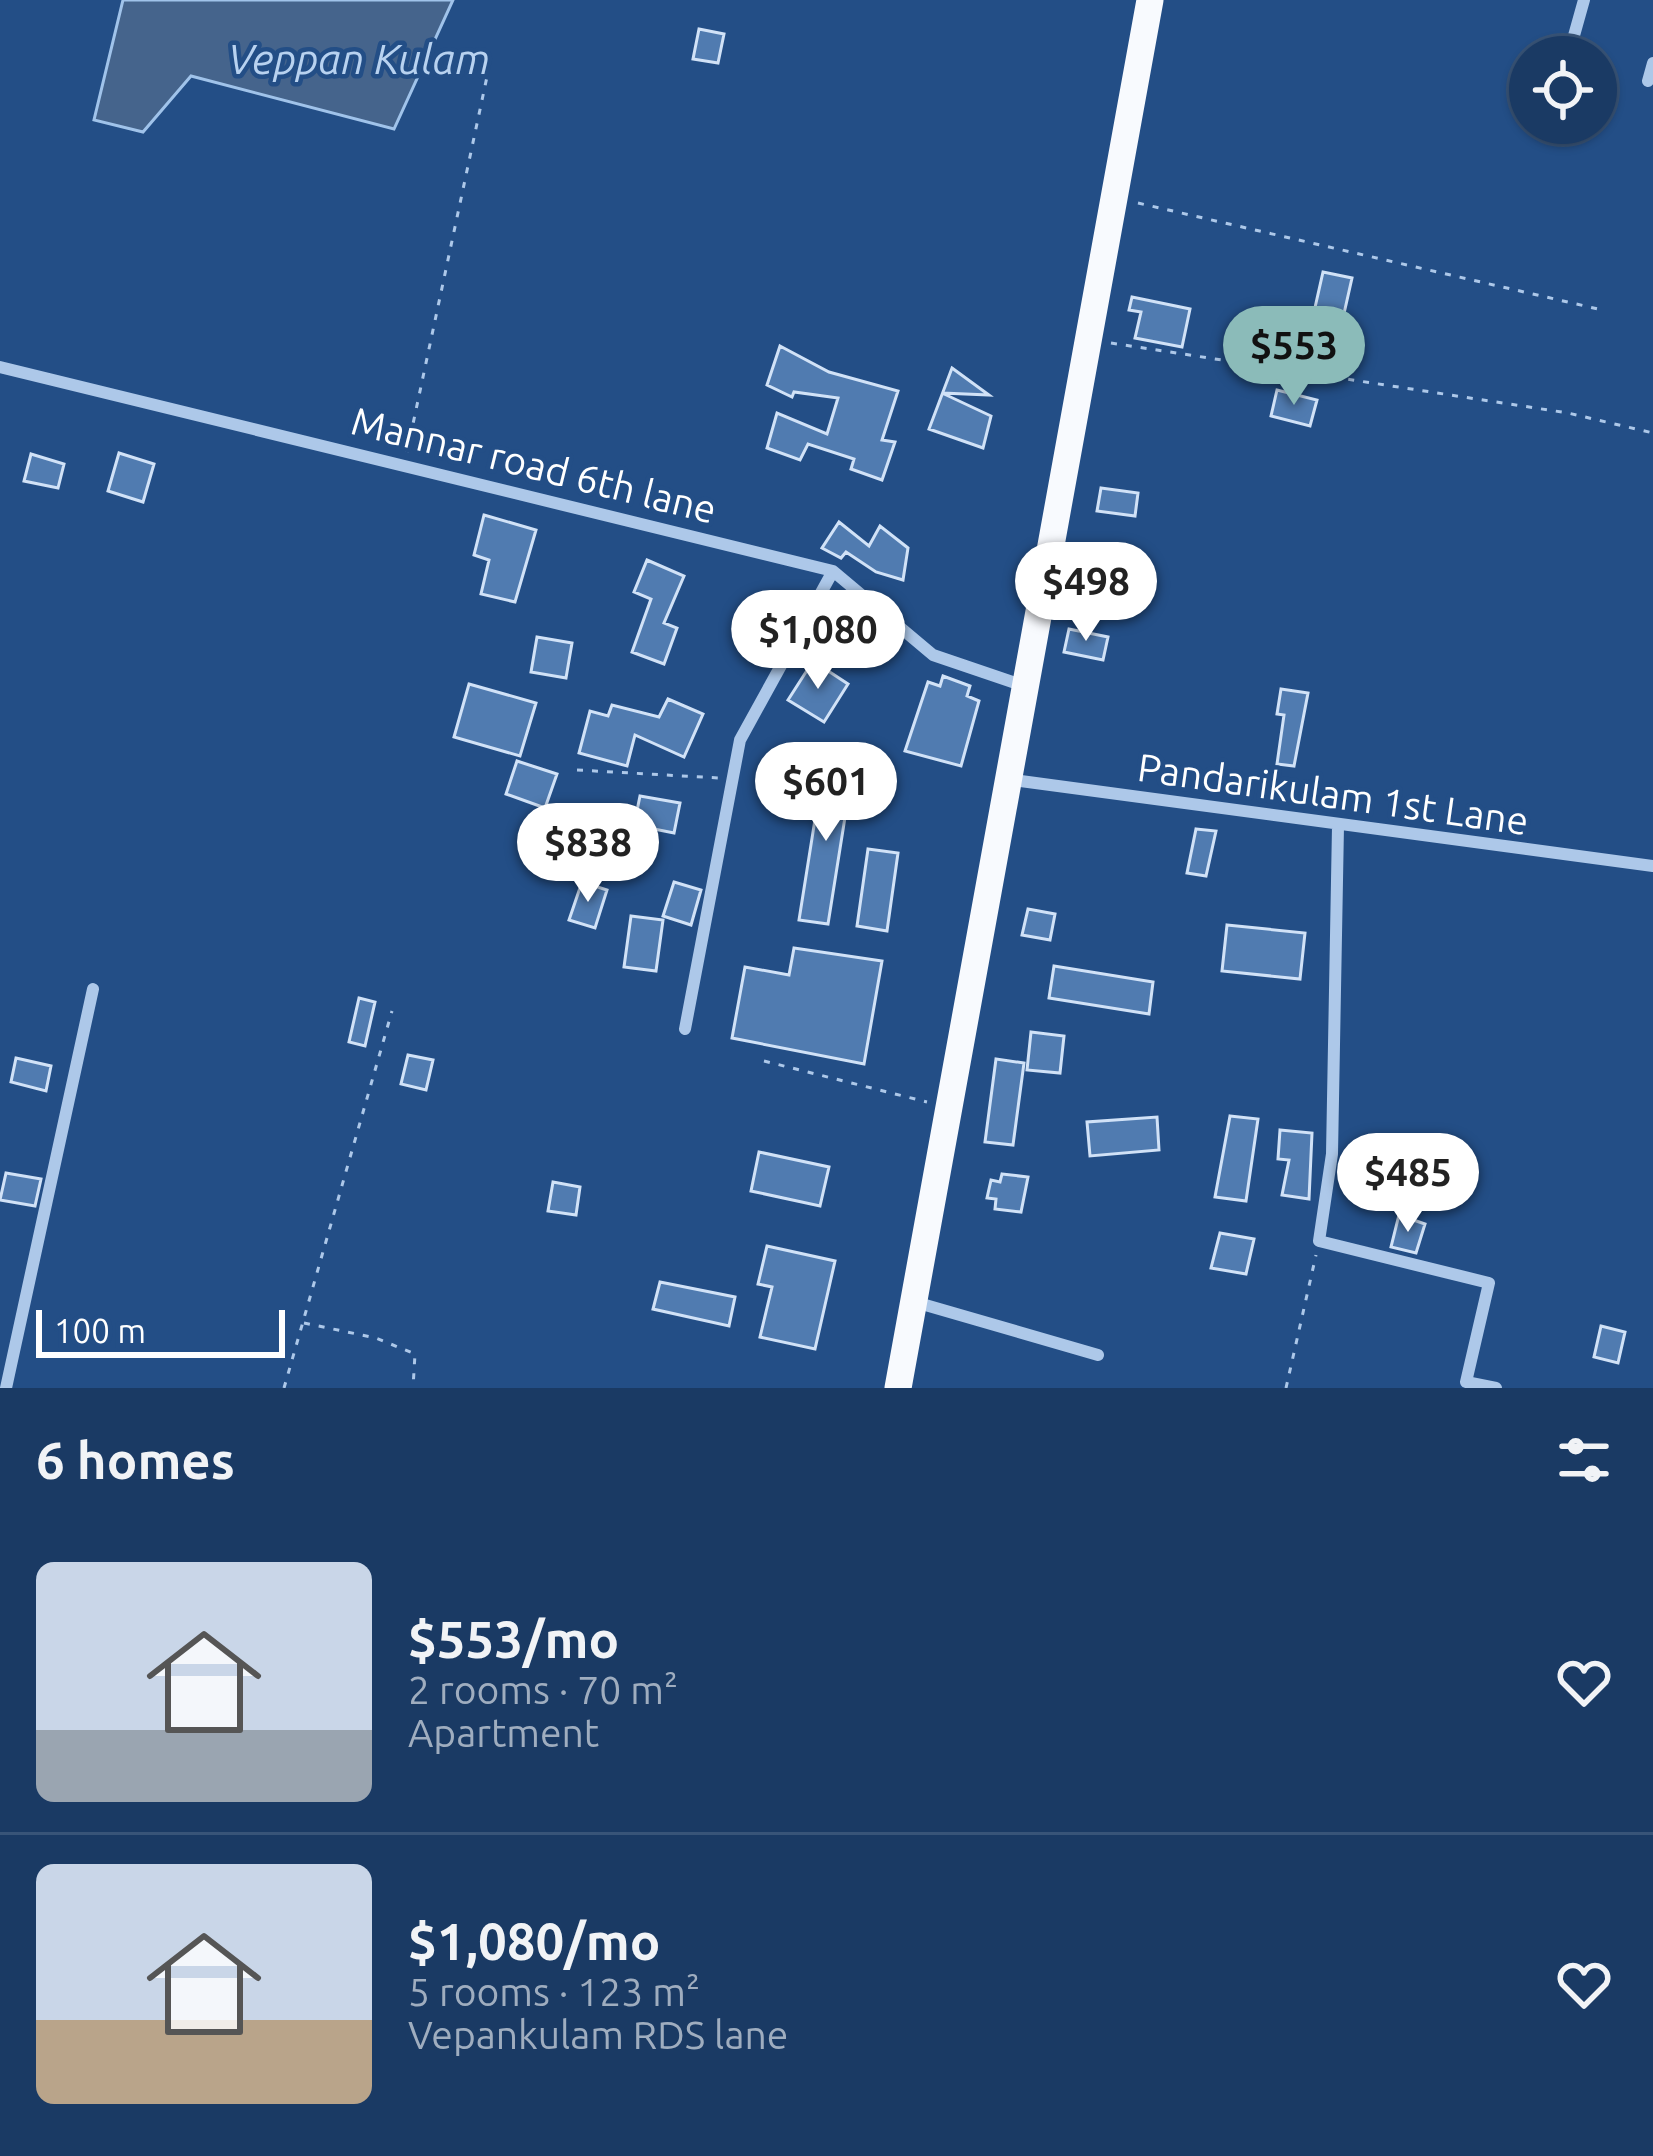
<!DOCTYPE html>
<meta charset="utf-8">
<style>
body{margin:0;font-family:Ubuntu,sans-serif;background:#23416a;color:#f1f3f6;height:100vh;display:flex;flex-direction:column;font-size:45px;white-space:nowrap}
*{box-sizing:border-box;margin:0}
p{font-size:39px;color:#9fadbf}
.icon{flex:none;width:66px;height:66px;fill:none;stroke:currentColor;stroke-width:2;stroke-linecap:round;stroke-linejoin:round}
.map{position:relative;height:1388px;overflow:hidden}
.details{display:flex;flex-direction:column;background:#1a3a64;flex:1}
.details>*{flex:none}
.buttons{position:absolute;left:1509px;top:36px;display:grid;gap:24px}
.buttons a{display:grid;place-items:center;width:108px;height:108px;border-radius:50%;background:#1a3a64;box-shadow:0 3px 9px #0004,0 0 0 3px #385478;font-size:60px}
.scale{position:absolute;left:36px;bottom:30px;width:249px;box-sizing:border-box;padding-left:12px;border:6px solid #fff;border-top:0;font-size:33px;line-height:42px;white-space:nowrap;color:#fff;-webkit-text-stroke:9px #234e86;paint-order:stroke}
.price{position:absolute;translate:-50% -102px;padding:0 27px;border-radius:42px;background:#fff;color:#222;font-size:39px;line-height:78px;filter:drop-shadow(0 3px 6px #0008)}
.price::after{content:'';position:absolute;left:50%;top:72px;width:36px;height:27px;margin-left:-18px;background:inherit;clip-path:polygon(0 0,100% 0,50% 100%)}
.price.on{background:#8bbbb9;color:#111}
ul{padding:0;list-style:none}
li{display:flex;align-items:center;gap:36px;height:300px;padding:0 36px}
li+li{border-top:3px solid #385478}
li span{display:grid;place-items:center;flex:none;width:336px;height:240px;border-radius:18px;color:#555}
li>.icon{margin-inline-start:auto}
span .icon{width:144px;height:144px;fill:#fffc;stroke-width:1}
li b{font-size:51px}
h2{display:flex;justify-content:space-between;align-items:center;height:144px;padding:0 36px;font-size:51px}
.map>svg:first-child{display:block}
.water{fill:#45648c;stroke:#a0c3ea;stroke-width:3}
.building{fill:#507bb0;stroke:#d1e2f7;stroke-width:3}
.lines{fill:none;stroke-linecap:round;stroke-linejoin:round}
.path{stroke:#adc8e9;stroke-width:3;stroke-dasharray:6 9;stroke-linecap:butt}
.minor{stroke:#adc8e9;stroke-width:12}
.trunk{stroke:#f8fafe;stroke-width:27}
.labels{text-anchor:middle;stroke-width:9;stroke-linejoin:round;paint-order:stroke}
.street-label{font-size:39px;fill:#fff;stroke:#234e86}
.water-label{font-size:42px;font-style:italic;fill:#b8d2f0;stroke:#234e86}
</style>
<div class="map">
<svg width="1653" height="1388" viewBox="0 0 1653 1388">
<rect width="100%" height="100%" fill="#234e86"/>
<path class="water" d="M 123,0 L 453,0 L 394,129 L 191,76 L 143,132 L 94,120 Z"/>
<path class="building" d="M 699,29 L 724,34 L 718,63 L 693,59 Z
M 1323,272 L 1352,278 L 1343,318 L 1314,312 Z
M 1132,297 L 1190,309 L 1182,347 L 1135,338 L 1141,312 L 1129,310 Z
M 780,346 L 829,372 L 898,391 L 882,440 L 895,442 L 882,480 L 851,469 L 854,459 L 808,444 L 800,460 L 767,448 L 777,413 L 827,434 L 838,398 L 794,392 L 792,397 L 767,385 Z
M 952,368 L 989,395 L 942,393 L 991,416 L 983,448 L 929,429 Z
M 1277,390 L 1317,400 L 1310,426 L 1271,416 Z
M 119,453 L 154,464 L 143,502 L 108,491 Z
M 31,454 L 64,464 L 58,488 L 24,481 Z
M 1101,488 L 1138,493 L 1135,516 L 1097,511 Z
M 484,515 L 536,530 L 515,602 L 481,594 L 489,560 L 474,555 Z
M 839,522 L 869,546 L 880,526 L 908,548 L 903,580 L 876,572 L 846,552 L 841,558 L 822,548 Z
M 647,560 L 684,576 L 664,623 L 677,628 L 664,664 L 632,652 L 651,599 L 634,592 Z
M 1069,629 L 1108,637 L 1103,660 L 1064,652 Z
M 537,637 L 572,643 L 566,678 L 531,672 Z
M 813,661 L 848,684 L 824,722 L 788,700 Z
M 943,676 L 970,686 L 967,696 L 979,701 L 961,766 L 905,751 L 928,682 L 940,686 Z
M 469,684 L 536,703 L 520,756 L 454,737 Z
M 1281,689 L 1308,693 L 1294,766 L 1277,764 L 1284,715 L 1277,714 Z
M 668,699 L 703,714 L 684,757 L 635,735 L 627,766 L 579,753 L 590,711 L 608,716 L 612,705 L 659,717 Z
M 517,761 L 557,774 L 545,808 L 506,794 Z
M 824,763 L 853,767 L 828,924 L 799,920 Z
M 640,796 L 680,803 L 674,833 L 634,825 Z
M 1196,829 L 1216,831 L 1206,876 L 1187,873 Z
M 868,849 L 898,853 L 887,931 L 857,926 Z
M 582,882 L 607,890 L 595,928 L 569,920 Z
M 674,882 L 701,890 L 691,925 L 663,916 Z
M 1028,909 L 1055,914 L 1050,940 L 1022,935 Z
M 631,916 L 663,920 L 656,971 L 624,967 Z
M 1227,925 L 1305,933 L 1300,979 L 1222,971 Z
M 794,948 L 882,961 L 864,1064 L 732,1038 L 745,967 L 789,975 Z
M 1054,966 L 1153,982 L 1149,1014 L 1049,998 Z
M 359,998 L 375,1002 L 365,1046 L 349,1042 Z
M 1031,1032 L 1064,1036 L 1060,1073 L 1027,1070 Z
M 408,1055 L 433,1060 L 426,1090 L 401,1084 Z
M 16,1058 L 51,1066 L 46,1091 L 11,1082 Z
M 996,1059 L 1024,1063 L 1013,1145 L 985,1142 Z
M 1230,1116 L 1258,1119 L 1246,1201 L 1215,1197 Z
M 1157,1117 L 1159,1150 L 1090,1156 L 1087,1122 Z
M 1280,1130 L 1312,1133 L 1309,1199 L 1282,1195 L 1289,1160 L 1278,1159 Z
M 759,1152 L 829,1167 L 820,1206 L 751,1191 Z
M 6,1173 L 41,1179 L 35,1206 L 0,1200 Z
M 1002,1174 L 1028,1177 L 1021,1212 L 995,1209 L 996,1199 L 987,1198 L 991,1180 L 1000,1182 Z
M 553,1182 L 580,1187 L 576,1215 L 548,1211 Z
M 1399,1215 L 1425,1224 L 1416,1253 L 1391,1247 Z
M 1220,1233 L 1254,1239 L 1246,1274 L 1211,1268 Z
M 767,1246 L 835,1261 L 815,1349 L 760,1337 L 772,1287 L 758,1284 Z
M 660,1282 L 735,1297 L 729,1326 L 653,1309 Z
M 1601,1326 L 1625,1332 L 1618,1363 L 1594,1357 Z"/>
<g class="lines">
<path class="path" d="M 1138,203 L 1598,309
M 1111,343 L 1568,413 L 1653,433
M 407,452 L 488,72
M 577,770 L 719,778
M 764,1061 L 927,1102
M 304,1323 L 376,1338 L 415,1354 L 413,1388
M 284,1388 L 392,1011
M 1286,1388 L 1316,1255"/>
<path class="minor" d="M 1568,57 L 1584,0
M 1648,81 L 1653,63
M 0,367 L 833,571 L 933,655 L 1024,686
M 1006,779 L 1653,866
M 1338,826 L 1332,1154 L 1319,1241 L 1489,1283 L 1466,1382 L 1496,1388
M 685,1029 L 740,740 L 833,571
M 915,1302 L 1098,1355
M 6,1388 L 93,989"/>
<path class="trunk" d="M 898,1388 L 1150,0"/>
</g>
<g class="labels">
<g class="street-label">
<text transform="translate(534 465) rotate(14)" y="14">Mannar road 6th lane</text>
<text transform="translate(1333 794) rotate(8)" y="14">Pandarikulam 1st Lane</text>
</g>
<g class="water-label">
<text x="359" y="74">Veppan Kulam</text>
</g>
</g>
</svg>
<div class="buttons">
<a><svg class="icon" aria-label="locate" viewBox="0 0 24 24"><circle cx="12" cy="12" r="6"/><path d="M12 2v4M12 18v4M2 12h4M18 12h4"/></svg></a>
</div>
<div class="scale">100 m</div>
<b class="price on" style="left:1294px;top:408px">$553</b>
<b class="price" style="left:1086px;top:644px">$498</b>
<b class="price" style="left:818px;top:692px">$1,080</b>
<b class="price" style="left:826px;top:844px">$601</b>
<b class="price" style="left:588px;top:905px">$838</b>
<b class="price" style="left:1408px;top:1235px">$485</b>
</div>
<section class="details">
<h2>6 homes<svg class="icon" aria-label="filters" viewBox="0 0 24 24"><path d="M4 7h16M4 17h16"/><circle cx="9" cy="7" r="2"/><circle cx="15" cy="17" r="2"/></svg></h2>
<ul>
<li><span style="background:linear-gradient(#c9d6e8 70%,#9aa5b1 0)"><svg class="icon" aria-label="home" viewBox="0 0 24 24"><path d="M3 11l9-7 9 7M6 9v11h12V9"/></svg></span><div><b>$553/mo</b><p>2 rooms · 70 m²</p><p>Apartment</p></div><svg class="icon" aria-label="heart" viewBox="0 0 24 24"><path d="M12 20l-8-8c-3-5 5-10 8-4 3-6 11-1 8 4z"/></svg></li>
<li><span style="background:linear-gradient(#c9d6e8 65%,#b9a48a 0)"><svg class="icon" aria-label="home" viewBox="0 0 24 24"><path d="M3 11l9-7 9 7M6 9v11h12V9"/></svg></span><div><b>$1,080/mo</b><p>5 rooms · 123 m²</p><p>Vepankulam RDS lane</p></div><svg class="icon" aria-label="heart" viewBox="0 0 24 24"><path d="M12 20l-8-8c-3-5 5-10 8-4 3-6 11-1 8 4z"/></svg></li>
</ul>
</section>
